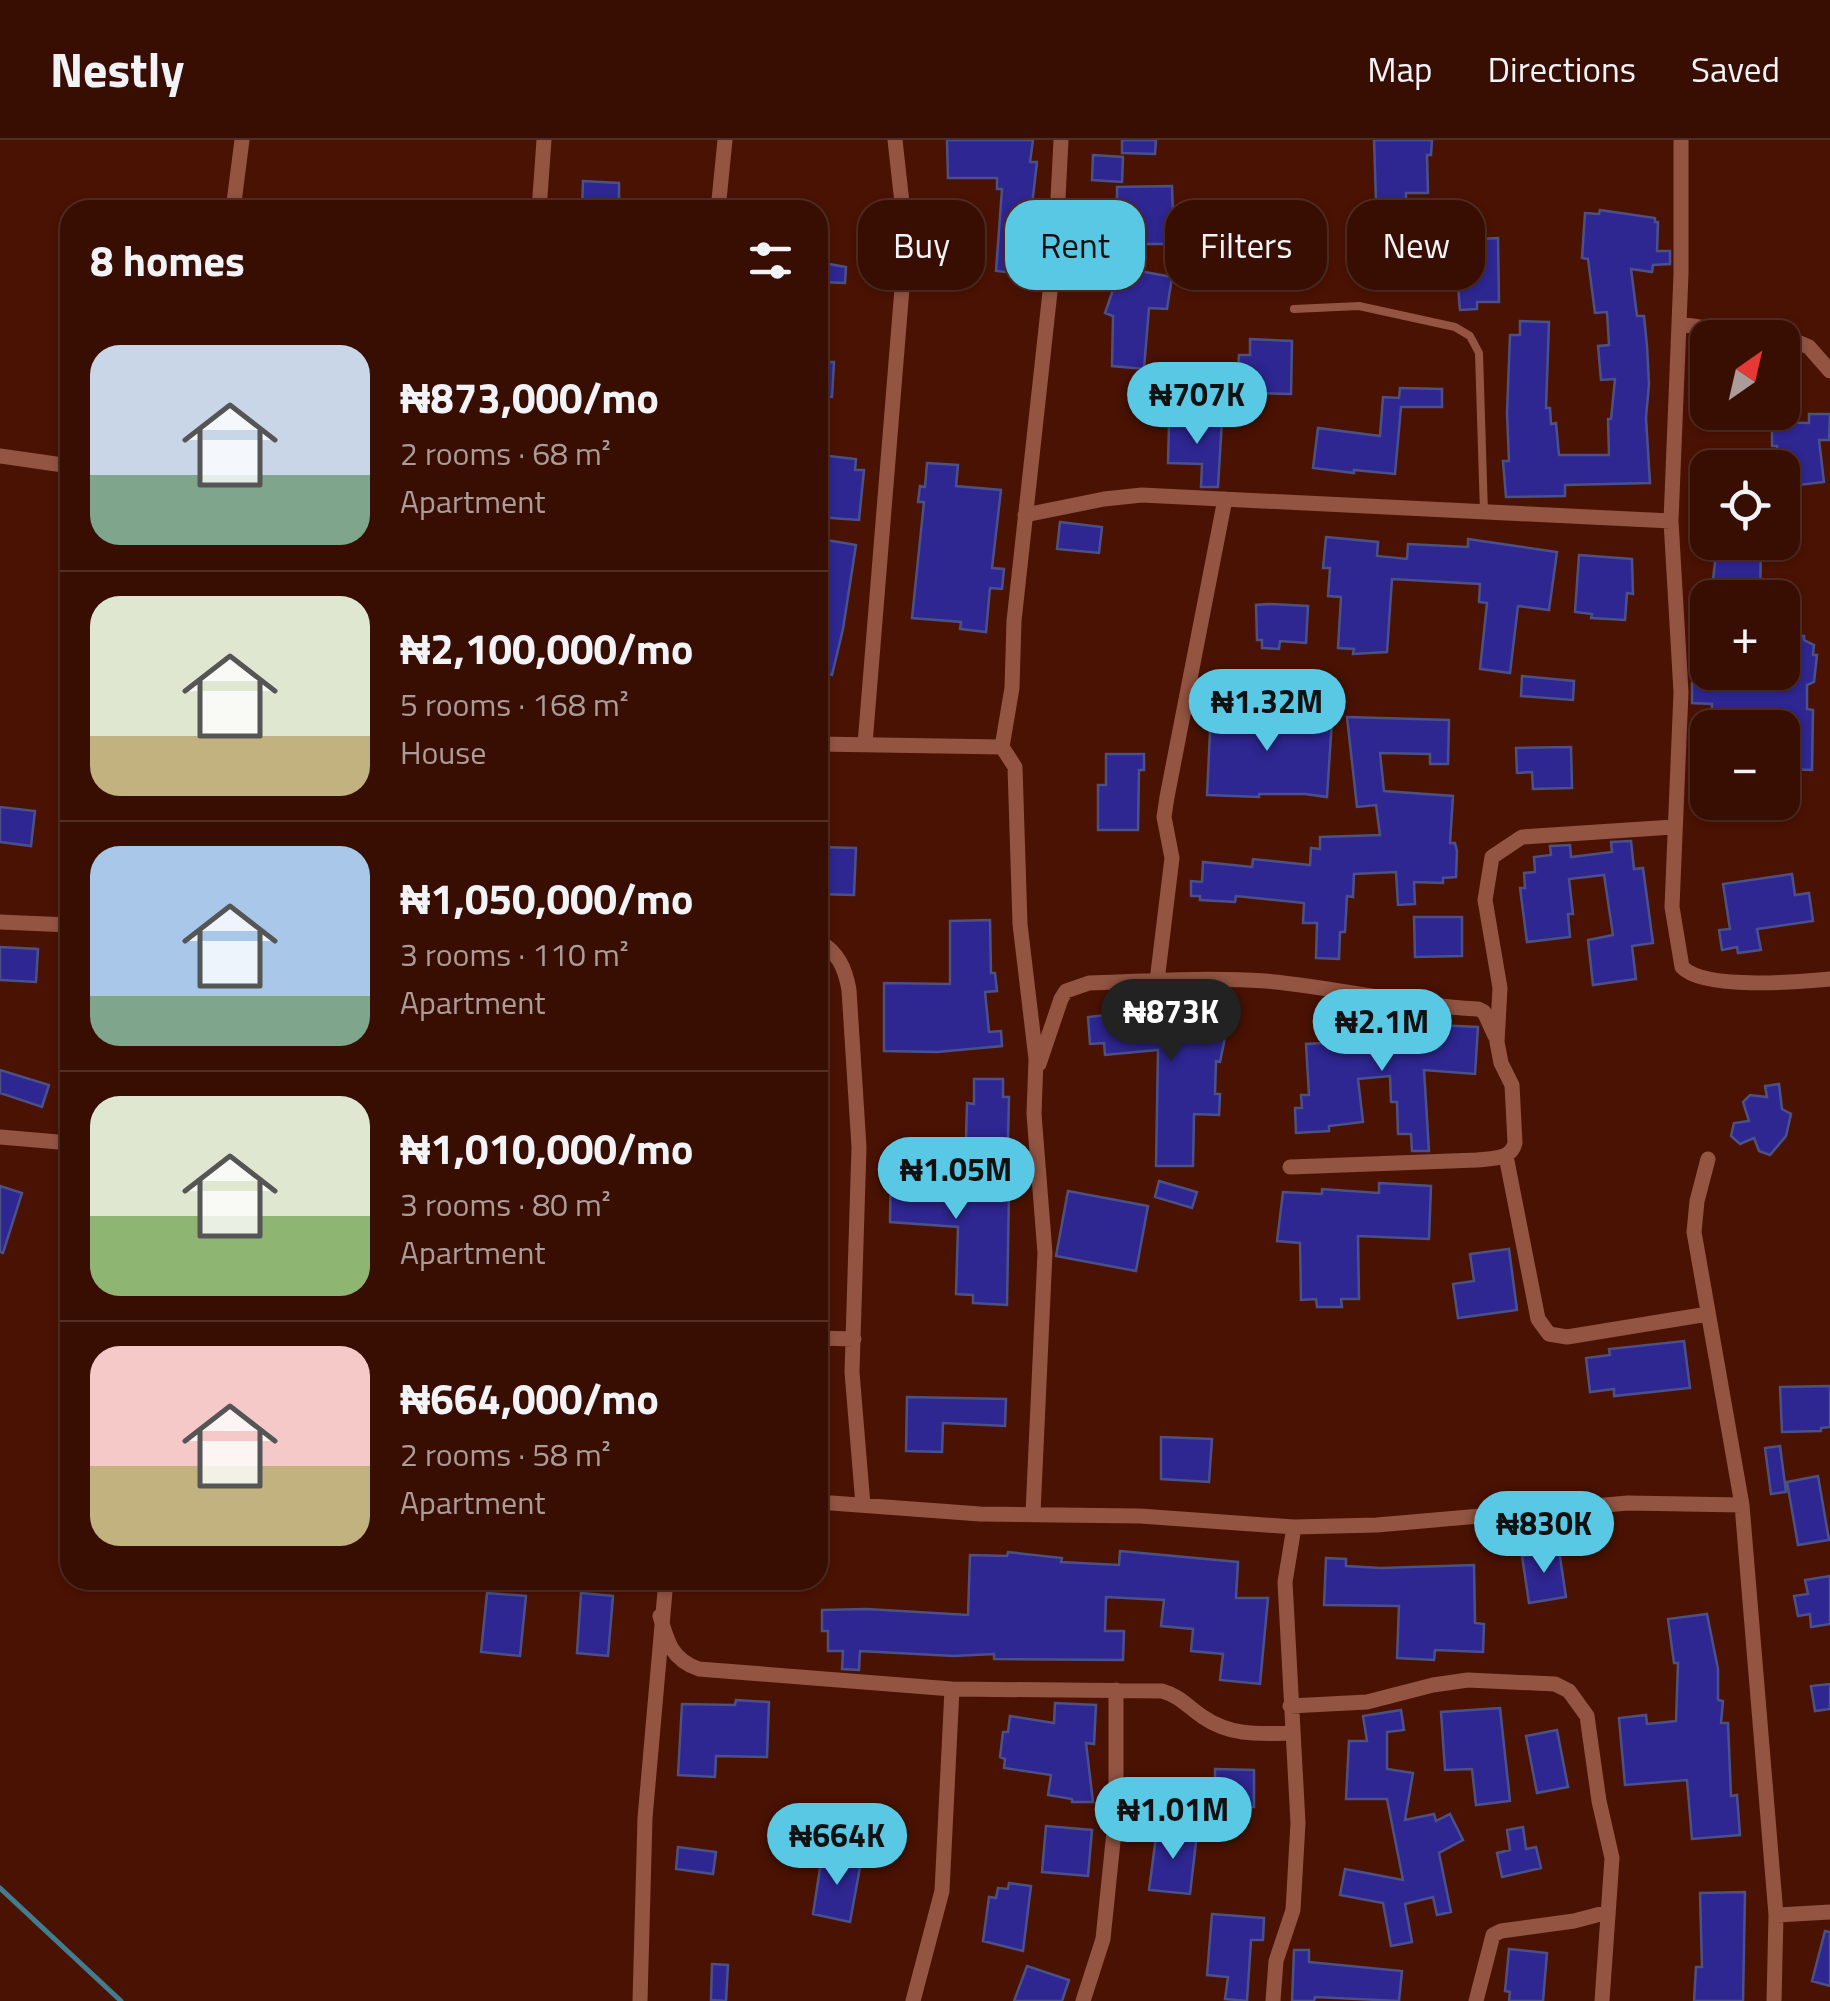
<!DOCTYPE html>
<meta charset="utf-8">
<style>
body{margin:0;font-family:"Titillium Web",sans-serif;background:#431c11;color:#f1f3f6;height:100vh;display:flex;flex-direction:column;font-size:38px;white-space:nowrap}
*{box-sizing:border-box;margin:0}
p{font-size:32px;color:#ab9c99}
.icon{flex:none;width:55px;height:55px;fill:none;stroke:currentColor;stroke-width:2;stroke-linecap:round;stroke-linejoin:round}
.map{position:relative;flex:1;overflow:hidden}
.side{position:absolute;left:60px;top:60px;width:768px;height:1390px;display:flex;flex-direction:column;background:#380e02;border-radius:30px;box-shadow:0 2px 8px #0004,0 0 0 2px #522e24}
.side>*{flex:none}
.top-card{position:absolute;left:858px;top:60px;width:822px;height:90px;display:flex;gap:20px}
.needle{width:65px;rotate:34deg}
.tools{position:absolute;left:1690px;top:180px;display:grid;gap:20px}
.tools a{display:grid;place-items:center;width:110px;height:110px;border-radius:20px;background:#380e02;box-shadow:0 2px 8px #0004,0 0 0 2px #522e24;font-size:50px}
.price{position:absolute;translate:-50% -85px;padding:0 22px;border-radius:35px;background:#59c8e5;color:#111;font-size:32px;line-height:65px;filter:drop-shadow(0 2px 5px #0008)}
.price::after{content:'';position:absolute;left:50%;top:60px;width:30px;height:22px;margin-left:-15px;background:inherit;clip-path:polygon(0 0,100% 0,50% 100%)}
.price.selected{background:#222;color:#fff}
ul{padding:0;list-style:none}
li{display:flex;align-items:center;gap:30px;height:250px;padding:0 30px}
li+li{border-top:2px solid #522e24}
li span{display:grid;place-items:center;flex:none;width:280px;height:200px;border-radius:30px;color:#555}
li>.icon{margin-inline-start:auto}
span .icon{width:120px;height:120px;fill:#fffc;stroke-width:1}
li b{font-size:42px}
h2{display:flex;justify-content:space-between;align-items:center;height:120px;padding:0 30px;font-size:42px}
.pill{padding:0 35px;border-radius:30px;background:#380e02;box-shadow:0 2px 8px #0004,0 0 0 2px #522e24;font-size:35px;line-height:90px}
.pill.selected{background:#59c8e5;color:#111}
header{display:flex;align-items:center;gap:60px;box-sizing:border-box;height:140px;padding:0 50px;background:#380e02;border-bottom:2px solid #522e24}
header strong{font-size:48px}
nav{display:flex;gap:55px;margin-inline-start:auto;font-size:35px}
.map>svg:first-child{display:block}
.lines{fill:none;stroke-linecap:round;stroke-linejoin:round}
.stream{stroke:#417d8d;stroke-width:5}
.building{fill:#2e2691;stroke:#4b5187;stroke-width:2.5}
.service{stroke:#935442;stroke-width:8}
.minor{stroke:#935442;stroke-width:15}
</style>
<header>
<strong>Nestly</strong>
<nav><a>Map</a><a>Directions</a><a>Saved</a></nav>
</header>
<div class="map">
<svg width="1830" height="1861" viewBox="0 0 1830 1861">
<rect width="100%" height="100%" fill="#4a1202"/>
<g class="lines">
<path class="stream" d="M 0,1748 L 121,1861"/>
</g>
<path class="building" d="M 947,0 L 1033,0 L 1030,22 L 1037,22 L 1024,134 L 996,131 L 1002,49 L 997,49 L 997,38 L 948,38 Z
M 1122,0 L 1156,0 L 1155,14 L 1122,13 Z
M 1374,0 L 1432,0 L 1431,15 L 1427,15 L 1428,53 L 1406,53 L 1406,59 L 1376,60 Z
M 1093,15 L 1123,17 L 1122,42 L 1092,40 Z
M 583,41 L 619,43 L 619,70 L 582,70 Z
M 1172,46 L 1174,104 L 1118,104 L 1118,86 L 1113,86 L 1113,68 L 1117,68 L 1117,47 Z
M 1600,70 L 1655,78 L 1655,82 L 1658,82 L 1657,111 L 1670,111 L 1670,124 L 1653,125 L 1652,132 L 1631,129 L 1637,176 L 1644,176 L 1647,206 L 1649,244 L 1646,278 L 1650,343 L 1565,345 L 1565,356 L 1506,357 L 1503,321 L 1509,321 L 1507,273 L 1510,195 L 1520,195 L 1520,181 L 1549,182 L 1546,268 L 1550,268 L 1551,284 L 1556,283 L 1559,315 L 1609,315 L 1608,279 L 1611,279 L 1615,239 L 1601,240 L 1598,206 L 1609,205 L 1607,172 L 1595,173 L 1588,119 L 1582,118 L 1585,73 L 1599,74 Z
M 1498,98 L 1499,162 L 1477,162 L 1477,169 L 1460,170 L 1456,123 L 1477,122 L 1477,99 Z
M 818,122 L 846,127 L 845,143 L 818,142 Z
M 1129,129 L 1172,137 L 1167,169 L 1149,168 L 1144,229 L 1112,226 L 1113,176 L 1105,173 L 1116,141 L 1127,143 Z
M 1250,199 L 1292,201 L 1291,254 L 1251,253 L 1252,229 L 1238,229 L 1239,215 L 1250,215 Z
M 818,222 L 834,222 L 832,257 L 818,256 Z
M 1400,248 L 1442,249 L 1442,267 L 1401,267 L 1395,334 L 1354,330 L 1354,333 L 1313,328 L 1318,288 L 1380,296 L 1383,257 L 1399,258 Z
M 1809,274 L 1830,274 L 1829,300 L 1819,300 L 1824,342 L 1798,345 L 1797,389 L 1782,388 L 1782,328 L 1780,328 L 1777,306 L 1772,306 L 1772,282 L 1809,283 Z
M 1203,279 L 1222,280 L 1218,347 L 1201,347 L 1202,324 L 1168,323 L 1169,284 Z
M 820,315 L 856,319 L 855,330 L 864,330 L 859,380 L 818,377 Z
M 927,323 L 958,325 L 956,346 L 1001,350 L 992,428 L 1004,429 L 1002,449 L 990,448 L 986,492 L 960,489 L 961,482 L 912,478 L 924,362 L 918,362 L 920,346 L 925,347 Z
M 1060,382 L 1102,387 L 1099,413 L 1057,409 Z
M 1326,397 L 1378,402 L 1377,416 L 1407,419 L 1408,404 L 1468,407 L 1468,399 L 1557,412 L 1549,470 L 1518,466 L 1510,533 L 1480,529 L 1487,463 L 1479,462 L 1480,444 L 1392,439 L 1387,512 L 1353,514 L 1354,509 L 1338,508 L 1341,457 L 1328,456 L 1330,428 L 1323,428 Z
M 821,399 L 856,405 L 843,489 L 832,535 L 818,531 L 818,422 Z
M 1717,405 L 1761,406 L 1760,458 L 1716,458 L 1716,448 L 1712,448 Z
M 1579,415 L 1632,419 L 1633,454 L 1627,453 L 1625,480 L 1591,478 L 1592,474 L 1575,472 Z
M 1268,464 L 1308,466 L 1306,503 L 1280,501 L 1279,509 L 1262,508 L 1262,500 L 1257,500 L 1256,465 Z
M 1788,494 L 1804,496 L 1804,500 L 1814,505 L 1813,515 L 1817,515 L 1814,542 L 1807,545 L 1807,569 L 1813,570 L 1812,630 L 1782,629 L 1782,588 L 1711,588 L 1712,564 L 1692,563 L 1692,543 L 1712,544 L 1713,532 L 1782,532 L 1782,498 L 1787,498 Z
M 1522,536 L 1574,541 L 1573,560 L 1521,556 Z
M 1229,554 L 1245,556 L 1243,573 L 1332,580 L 1327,657 L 1305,654 L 1259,654 L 1259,657 L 1207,655 L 1211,572 L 1227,572 Z
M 1347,577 L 1449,580 L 1448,624 L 1430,624 L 1430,614 L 1380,613 L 1384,651 L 1453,656 L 1450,703 L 1455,703 L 1457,711 L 1456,737 L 1443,738 L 1443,743 L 1414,742 L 1415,764 L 1398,765 L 1396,732 L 1354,734 L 1353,757 L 1347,756 L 1345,792 L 1340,792 L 1339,819 L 1316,818 L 1317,783 L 1303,783 L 1304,763 L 1236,756 L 1235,762 L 1200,760 L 1200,756 L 1191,756 L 1191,741 L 1202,742 L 1203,722 L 1252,727 L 1253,719 L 1310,725 L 1311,708 L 1320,709 L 1320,697 L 1380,695 L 1376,665 L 1357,667 Z
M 1571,607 L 1572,648 L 1533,649 L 1532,632 L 1517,633 L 1516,608 Z
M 1106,614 L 1144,614 L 1144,630 L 1139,630 L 1138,690 L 1098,690 L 1098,645 L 1106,645 Z
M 0,667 L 35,671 L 31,706 L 0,702 Z
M 1631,701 L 1634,729 L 1643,728 L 1653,803 L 1632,806 L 1636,839 L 1593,845 L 1588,800 L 1613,795 L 1604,735 L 1569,739 L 1573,774 L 1568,774 L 1570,797 L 1527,802 L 1520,748 L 1525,748 L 1524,733 L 1535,732 L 1534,717 L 1551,715 L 1550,706 L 1570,705 L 1571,717 L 1612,712 L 1611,702 Z
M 818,707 L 856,708 L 854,755 L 818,754 Z
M 1792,734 L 1795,755 L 1809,753 L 1813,781 L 1757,789 L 1761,810 L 1738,813 L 1737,807 L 1722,810 L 1719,790 L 1730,789 L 1723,744 Z
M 1414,777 L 1462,777 L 1462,816 L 1415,817 Z
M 990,780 L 991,833 L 995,833 L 997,851 L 985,852 L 989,892 L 1001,891 L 1002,906 L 937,912 L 884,911 L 884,843 L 950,844 L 950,781 Z
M 0,807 L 38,809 L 36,842 L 0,840 Z
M 1120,862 L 1155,862 L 1191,869 L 1192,865 L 1230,873 L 1220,922 L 1216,921 L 1215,954 L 1220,954 L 1219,975 L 1194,974 L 1193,1026 L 1156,1026 L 1158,910 L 1105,915 L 1104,903 L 1090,904 L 1088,877 L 1106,875 L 1105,867 L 1121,866 Z
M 1384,869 L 1401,872 L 1399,898 L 1437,897 L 1438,885 L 1478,887 L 1475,934 L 1424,930 L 1429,1011 L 1412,1011 L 1411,994 L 1398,994 L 1397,962 L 1391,962 L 1390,936 L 1358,939 L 1363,982 L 1329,986 L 1329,991 L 1296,993 L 1295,968 L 1302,968 L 1301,955 L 1309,955 L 1306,904 L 1361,901 L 1363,878 L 1383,880 Z
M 0,930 L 49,945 L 42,967 L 0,953 Z
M 974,939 L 1003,939 L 1003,957 L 1009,957 L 1008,1000 L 966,999 L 967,963 L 974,964 Z
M 1779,944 L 1782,969 L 1791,974 L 1786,996 L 1770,1015 L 1759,1011 L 1754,998 L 1740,1004 L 1731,996 L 1734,983 L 1749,981 L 1743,962 L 1750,955 L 1767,957 L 1765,946 Z
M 891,1012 L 944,1013 L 944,1050 L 1009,1052 L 1007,1165 L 973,1163 L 973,1155 L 956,1154 L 958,1087 L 890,1082 Z
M 1159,1041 L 1197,1052 L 1192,1068 L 1155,1057 Z
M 1379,1043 L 1431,1046 L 1429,1099 L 1358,1096 L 1359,1159 L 1341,1159 L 1342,1167 L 1317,1167 L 1316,1159 L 1301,1160 L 1300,1103 L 1277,1101 L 1283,1052 L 1322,1054 L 1322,1049 L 1379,1053 Z
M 0,1046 L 22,1053 L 3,1113 L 0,1112 Z
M 1068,1051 L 1148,1066 L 1136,1131 L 1056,1116 Z
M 1509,1109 L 1517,1170 L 1458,1178 L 1453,1144 L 1474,1141 L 1470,1114 Z
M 1684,1201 L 1690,1248 L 1614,1256 L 1614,1249 L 1590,1252 L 1586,1218 L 1610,1215 L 1609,1209 Z
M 1830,1246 L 1830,1287 L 1821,1288 L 1821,1291 L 1782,1292 L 1780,1247 Z
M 907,1257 L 1006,1259 L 1005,1286 L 943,1283 L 942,1312 L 906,1311 Z
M 1161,1297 L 1212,1299 L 1209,1342 L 1161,1339 Z
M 1780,1306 L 1786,1352 L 1771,1354 L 1765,1308 Z
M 1818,1336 L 1829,1400 L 1798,1405 L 1787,1342 Z
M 1559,1410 L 1566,1457 L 1529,1463 L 1522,1416 Z
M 1120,1411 L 1238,1422 L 1236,1458 L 1268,1458 L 1260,1544 L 1220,1540 L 1223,1514 L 1191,1511 L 1193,1489 L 1161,1486 L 1164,1460 L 1106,1457 L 1105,1491 L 1124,1491 L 1123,1520 L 994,1519 L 994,1514 L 954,1516 L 860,1511 L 859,1530 L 842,1529 L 843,1511 L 828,1511 L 828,1491 L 822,1491 L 822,1470 L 867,1469 L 968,1475 L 970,1415 L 1007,1416 L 1008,1412 L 1062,1418 L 1061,1422 L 1119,1425 Z
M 1326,1418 L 1346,1419 L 1346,1426 L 1381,1428 L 1474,1425 L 1475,1483 L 1484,1484 L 1483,1512 L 1435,1510 L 1434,1520 L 1397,1518 L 1399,1466 L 1324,1465 Z
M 1830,1436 L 1830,1484 L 1811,1487 L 1810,1474 L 1798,1476 L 1794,1456 L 1808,1454 L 1805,1440 Z
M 487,1453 L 526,1456 L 520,1516 L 481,1512 Z
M 581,1453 L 613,1456 L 608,1516 L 577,1513 Z
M 1707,1474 L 1718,1529 L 1718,1560 L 1723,1561 L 1721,1583 L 1728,1583 L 1731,1656 L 1737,1655 L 1740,1695 L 1692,1699 L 1687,1640 L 1625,1645 L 1619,1578 L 1646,1575 L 1647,1584 L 1676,1581 L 1678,1523 L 1674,1523 L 1668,1479 Z
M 1830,1544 L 1830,1569 L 1815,1571 L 1811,1546 Z
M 736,1560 L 769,1562 L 767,1617 L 716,1616 L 715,1637 L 678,1635 L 682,1564 L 735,1565 Z
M 1055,1563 L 1096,1565 L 1094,1604 L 1086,1603 L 1093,1662 L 1072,1662 L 1072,1659 L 1048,1655 L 1051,1635 L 1004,1628 L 1005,1619 L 1000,1617 L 1003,1592 L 1008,1592 L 1010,1576 L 1054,1583 Z
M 1500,1568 L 1510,1661 L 1476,1665 L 1472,1629 L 1445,1630 L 1441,1572 Z
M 1401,1570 L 1404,1590 L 1387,1592 L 1387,1629 L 1413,1633 L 1405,1680 L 1434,1674 L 1436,1681 L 1450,1674 L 1463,1700 L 1439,1713 L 1451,1772 L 1437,1775 L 1433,1757 L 1405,1764 L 1412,1802 L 1391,1806 L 1383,1763 L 1340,1755 L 1345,1729 L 1403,1740 L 1387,1659 L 1346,1659 L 1349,1601 L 1367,1601 L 1363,1576 Z
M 1557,1590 L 1568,1647 L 1537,1653 L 1526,1596 Z
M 1215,1629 L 1254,1630 L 1254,1667 L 1152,1664 L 1152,1642 L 1215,1644 Z
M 1046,1686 L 1092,1690 L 1088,1736 L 1042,1732 Z
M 1523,1687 L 1526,1709 L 1536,1707 L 1541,1728 L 1502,1737 L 1497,1713 L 1510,1710 L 1507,1690 Z
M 1157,1689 L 1197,1694 L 1190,1754 L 1149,1750 Z
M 678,1707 L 716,1712 L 713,1734 L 676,1729 Z
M 822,1715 L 861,1722 L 850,1782 L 813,1774 Z
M 1009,1743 L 1031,1746 L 1023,1811 L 983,1801 L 989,1757 L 996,1758 L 998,1748 L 1008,1749 Z
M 1745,1752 L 1743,1861 L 1694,1861 L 1696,1827 L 1702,1827 L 1700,1753 Z
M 1212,1774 L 1264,1778 L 1263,1800 L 1251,1800 L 1247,1861 L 1225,1859 L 1228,1837 L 1207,1835 Z
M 1825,1791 L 1830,1792 L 1830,1846 L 1812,1841 Z
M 1509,1809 L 1547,1813 L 1543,1861 L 1509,1861 L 1510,1852 L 1505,1851 Z
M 1294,1810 L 1309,1810 L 1309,1822 L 1402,1831 L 1399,1861 L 1315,1857 L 1314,1861 L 1292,1861 Z
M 712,1824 L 728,1825 L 726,1861 L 711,1860 Z
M 1027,1826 L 1069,1840 L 1062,1861 L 1014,1861 Z"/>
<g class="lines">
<path class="service" d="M 1294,169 L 1359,166 L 1455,187 L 1470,196 L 1479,213 L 1484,373"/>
<path class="minor" d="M 1681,0 L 1681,134 L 1671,381 L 1681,552 L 1672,767 L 1682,827 C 1704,850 1797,842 1830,839
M 233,70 L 242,0
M 539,70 L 544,0
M 718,70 L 725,0
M 1679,184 L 1795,201 L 1809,207 L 1830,231
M 0,316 L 70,326
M 1025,375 L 1104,359 L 1142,355 L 1671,381
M 818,604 L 1002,607
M 865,604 L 906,99 L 895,0
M 0,782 L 70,785
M 818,800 C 838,813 845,827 849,850 L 859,1007 L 852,1232 L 863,1365
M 1157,841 L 1172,718 L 1164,677 L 1167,657 L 1225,359
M 1039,924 L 1061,859 L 1066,851 L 1089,843 C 1147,841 1207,837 1265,841 C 1337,847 1407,866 1478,869 L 1484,872 L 1495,896
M 0,997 L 70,1003
M 1506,1016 L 1538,1179 L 1549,1194 L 1567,1197 L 1708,1174
M 1708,1019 L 1697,1061 L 1694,1092 L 1742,1365 L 1776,1775 L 1774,1861
M 1290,1027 L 1477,1020 C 1492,1018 1511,1020 1515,1003 L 1512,945 L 1501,923 L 1497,902 L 1500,848 L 1485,760 L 1492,717 L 1522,697 L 1673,687
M 818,1198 L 854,1199
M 818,1362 L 980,1374 L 1140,1376 L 1294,1387 L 1377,1385 L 1628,1363 L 1742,1365
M 1033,1373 L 1045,1113 L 1034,974 L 1036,919 L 1020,784 L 1015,627 L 1002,607 L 1012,548 L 1014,481 L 1056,97 L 1061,0
M 660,1476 C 667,1502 672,1520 699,1529 L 952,1549 L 1162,1551 C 1180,1556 1188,1567 1203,1577 C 1231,1596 1258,1594 1291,1593
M 1290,1566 L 1367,1562 L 1433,1545 L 1468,1540 L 1555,1544 L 1569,1551 L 1587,1576 L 1599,1661 L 1612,1718 L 1602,1861
M 1776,1775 L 1830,1772
M 640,1861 L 645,1678 L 666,1440
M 913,1861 L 942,1751 L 952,1549
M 1083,1861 L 1103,1799 L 1116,1672 L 1116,1550
M 1273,1861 L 1276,1821 L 1293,1770 L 1298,1683 L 1285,1442 L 1294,1387
M 1476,1861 L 1493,1795 L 1501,1791 L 1574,1781 L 1608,1772"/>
</g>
</svg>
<div class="tools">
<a><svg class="needle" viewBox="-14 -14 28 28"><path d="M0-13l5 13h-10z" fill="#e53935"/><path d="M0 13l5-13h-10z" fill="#ab9c99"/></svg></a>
<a><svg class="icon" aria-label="locate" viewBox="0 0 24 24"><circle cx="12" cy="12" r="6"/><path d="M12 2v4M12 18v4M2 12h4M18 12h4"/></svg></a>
<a>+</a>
<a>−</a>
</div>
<b class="price" style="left:1197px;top:307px">₦707K</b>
<b class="price" style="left:1267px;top:614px">₦1.32M</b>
<b class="price selected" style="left:1171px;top:924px">₦873K</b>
<b class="price" style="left:1382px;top:934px">₦2.1M</b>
<b class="price" style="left:956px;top:1082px">₦1.05M</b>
<b class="price" style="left:1544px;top:1436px">₦830K</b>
<b class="price" style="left:1173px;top:1722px">₦1.01M</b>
<b class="price" style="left:837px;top:1748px">₦664K</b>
<div class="top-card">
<a class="pill">Buy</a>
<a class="pill selected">Rent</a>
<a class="pill">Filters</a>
<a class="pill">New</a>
</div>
<section class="side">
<h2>8 homes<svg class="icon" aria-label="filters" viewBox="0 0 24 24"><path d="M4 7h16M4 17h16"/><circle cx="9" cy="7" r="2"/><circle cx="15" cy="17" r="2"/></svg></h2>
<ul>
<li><span style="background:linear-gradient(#c9d6e8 65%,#7fa58c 0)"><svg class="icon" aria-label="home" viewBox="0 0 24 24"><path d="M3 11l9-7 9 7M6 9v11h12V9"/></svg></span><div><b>₦873,000/mo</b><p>2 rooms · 68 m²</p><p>Apartment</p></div></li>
<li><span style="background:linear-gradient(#dfe7d0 70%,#c2b280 0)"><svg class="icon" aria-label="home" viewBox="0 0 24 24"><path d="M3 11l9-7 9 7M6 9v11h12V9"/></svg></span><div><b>₦2,100,000/mo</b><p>5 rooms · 168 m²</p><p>House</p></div></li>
<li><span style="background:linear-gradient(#a9c7e8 75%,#7fa58c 0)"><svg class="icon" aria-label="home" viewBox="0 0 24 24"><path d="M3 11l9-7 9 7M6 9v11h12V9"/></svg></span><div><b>₦1,050,000/mo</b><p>3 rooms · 110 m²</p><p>Apartment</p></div></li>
<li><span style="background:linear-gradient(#dfe7d0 60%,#8fb573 0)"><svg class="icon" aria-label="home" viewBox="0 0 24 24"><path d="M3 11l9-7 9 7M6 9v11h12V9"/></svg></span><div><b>₦1,010,000/mo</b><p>3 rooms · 80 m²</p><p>Apartment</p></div></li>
<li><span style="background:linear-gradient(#f6c9c9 60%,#c2b280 0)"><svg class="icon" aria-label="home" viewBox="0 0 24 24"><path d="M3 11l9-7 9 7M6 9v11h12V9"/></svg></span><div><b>₦664,000/mo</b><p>2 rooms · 58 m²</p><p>Apartment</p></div></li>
</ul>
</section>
</div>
